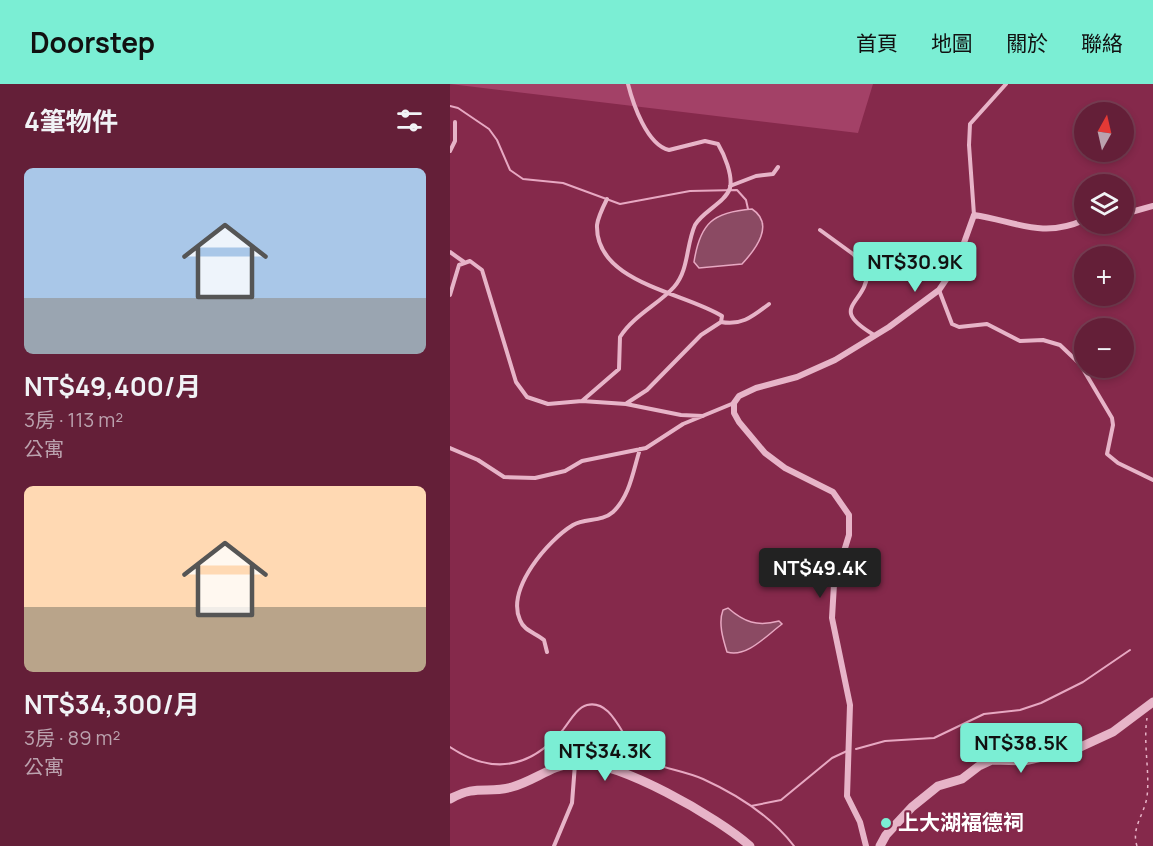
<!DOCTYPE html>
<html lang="zh-TW">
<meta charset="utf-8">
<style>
body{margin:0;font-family:Manrope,"Noto Sans TC",sans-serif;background:#6a2740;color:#f1f3f6;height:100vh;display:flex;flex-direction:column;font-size:22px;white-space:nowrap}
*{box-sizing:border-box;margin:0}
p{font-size:20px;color:#bba2ae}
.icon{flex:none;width:33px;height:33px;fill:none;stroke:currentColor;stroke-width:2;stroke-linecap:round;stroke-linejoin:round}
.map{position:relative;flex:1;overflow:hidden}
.panel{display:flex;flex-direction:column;background:#641f38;width:450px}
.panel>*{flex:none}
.needle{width:39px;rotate:8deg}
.tools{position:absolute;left:624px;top:18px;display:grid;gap:12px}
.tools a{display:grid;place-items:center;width:60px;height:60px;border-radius:50%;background:#641f38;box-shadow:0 3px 9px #0003,0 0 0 2px #783d53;font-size:30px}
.price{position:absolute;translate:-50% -51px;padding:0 14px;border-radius:6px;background:#7beed4;color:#111;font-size:20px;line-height:39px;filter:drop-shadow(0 2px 3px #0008)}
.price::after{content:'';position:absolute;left:50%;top:36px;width:18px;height:14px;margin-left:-9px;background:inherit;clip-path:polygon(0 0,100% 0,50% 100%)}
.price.selected{background:#222;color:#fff}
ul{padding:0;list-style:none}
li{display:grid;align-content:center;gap:12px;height:318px;padding:0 24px}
li span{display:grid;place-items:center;height:186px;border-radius:9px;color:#555}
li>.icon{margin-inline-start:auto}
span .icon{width:108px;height:108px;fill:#fffc;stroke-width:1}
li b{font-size:26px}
h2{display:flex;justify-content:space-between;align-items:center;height:72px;padding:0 24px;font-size:26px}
header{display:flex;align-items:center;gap:36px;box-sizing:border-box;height:84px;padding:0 30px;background:#7beed4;color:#111}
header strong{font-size:28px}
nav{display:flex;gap:33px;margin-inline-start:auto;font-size:21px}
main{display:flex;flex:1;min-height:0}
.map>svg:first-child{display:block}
.green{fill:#a34167}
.water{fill:#8b4a63;stroke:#e7a8c2;stroke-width:1.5}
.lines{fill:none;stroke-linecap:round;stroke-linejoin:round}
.stream{stroke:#e7a8c2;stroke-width:2}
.path{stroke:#e7b4c8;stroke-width:1.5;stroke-dasharray:3 4.5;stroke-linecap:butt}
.service{stroke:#e7b4c8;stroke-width:4}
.minor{stroke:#e7b4c8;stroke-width:6}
.tertiary{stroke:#e7b4c8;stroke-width:9}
.poi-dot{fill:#7beed4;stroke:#85294b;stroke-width:2}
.labels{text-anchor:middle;stroke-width:4.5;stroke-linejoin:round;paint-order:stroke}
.poi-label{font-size:21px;font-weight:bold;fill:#fff;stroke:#85294b;text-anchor:start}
</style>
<header>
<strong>Doorstep</strong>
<nav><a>首頁</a><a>地圖</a><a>關於</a><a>聯絡</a></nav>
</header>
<main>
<section class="panel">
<h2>4筆物件<svg class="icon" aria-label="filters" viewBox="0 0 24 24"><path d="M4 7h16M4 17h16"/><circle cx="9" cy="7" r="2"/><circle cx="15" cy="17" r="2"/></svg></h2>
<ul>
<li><span style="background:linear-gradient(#a9c7e8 70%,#9aa5b1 0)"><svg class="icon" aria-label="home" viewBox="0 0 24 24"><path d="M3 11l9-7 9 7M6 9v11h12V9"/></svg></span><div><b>NT$49,400/月</b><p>3房 · 113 m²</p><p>公寓</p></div></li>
<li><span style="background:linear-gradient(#ffd9b3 65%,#b9a48a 0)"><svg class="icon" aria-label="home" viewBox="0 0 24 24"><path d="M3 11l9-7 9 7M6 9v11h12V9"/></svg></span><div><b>NT$34,300/月</b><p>3房 · 89 m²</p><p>公寓</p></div></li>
</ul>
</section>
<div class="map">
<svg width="703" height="762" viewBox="0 0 703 762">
<rect width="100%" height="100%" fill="#85294b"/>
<path class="green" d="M 0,0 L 423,0 L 408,49 Z"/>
<path class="water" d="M 302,125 C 325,140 306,165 292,180 L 249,184 L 244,178 C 250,139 263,128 302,125 Z
M 278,524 C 294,538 307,543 329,537 L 332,540 C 317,551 297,574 277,568 C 273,555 268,539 273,526 Z"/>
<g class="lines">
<path class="stream" d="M 0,22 L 8,24 L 39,45 L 47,56 L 60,86 L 73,95 L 113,99 L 170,120 L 240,107 L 287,106 L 296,116 L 298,125
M 0,663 C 42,691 79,685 112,647 C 119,639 126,624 137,621 C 166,614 174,666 197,677 C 215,685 235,687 253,695 C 286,710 321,732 344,762
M 406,665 L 435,657 L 484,654 L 534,630 L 570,626 L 591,619 L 633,598 L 680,566
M 301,722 L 331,716 L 382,674 L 397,667"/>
<path class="path" d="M 687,762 C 681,744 694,731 697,713 C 700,687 693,660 697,634"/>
<path class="service" d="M 0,67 L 5,57 L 5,38
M 280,102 L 306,92 L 323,90 L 328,83
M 157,115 C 153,123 148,133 147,141 C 145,199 234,208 272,232 L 271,238 L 251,251 L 197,306 L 177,319
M 524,131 L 519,61 L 520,40 L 556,0
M 370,146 L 403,170 L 418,186 C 417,222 376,222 424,251
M 0,168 L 14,178
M 489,206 L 502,240 L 509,243 L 537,240 L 570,257 L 593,256 L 610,261 L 630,280 L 662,334 L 663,341 L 657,370 L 668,379 L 703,396
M 0,211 L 9,181 L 20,177 L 32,186 L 66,298 L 77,313 L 98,320 L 132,317 L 176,320 L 231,331 L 253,332
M 271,238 C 292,242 303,232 319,220
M 132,317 L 169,285 L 170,253 C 184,231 209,220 224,203 C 239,186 236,161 245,141 C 253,127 275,119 280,104 C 283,91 274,70 268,60 L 255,57 L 219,66 C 197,61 183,20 178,0
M 0,364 L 28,376 L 54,393 L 85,394 L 115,387 L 132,377 L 196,364 L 233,340 L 284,319
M 97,568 L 94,556 C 86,549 74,547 70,536 C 56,505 98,456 123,441 C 135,434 152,438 163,428 C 180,412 183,387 190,365
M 104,762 L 122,719 L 125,680"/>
<path class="minor" d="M 674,130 L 703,122
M 416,762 L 410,738 L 397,712 L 400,621 L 382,534 L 384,500 L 399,451 L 399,431 L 383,408 L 335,384 L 315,369 L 289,338 L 284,329 L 284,319 L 289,312 L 306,304 L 347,293 L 385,276 L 439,243 L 489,206 L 506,181 L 524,131 C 565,137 592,155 634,136"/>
<path class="tertiary" d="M 0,715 C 26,700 38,710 62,703 C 84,697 102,681 125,679 C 167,675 269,734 300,762
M 430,762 L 436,751 L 462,723 L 488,702 L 512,695 L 529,682 L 542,676 L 574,677 L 624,666 L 663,648 L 703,618"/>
</g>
<circle class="poi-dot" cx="436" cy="739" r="6"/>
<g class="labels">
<g class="poi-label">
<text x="448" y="746">上大湖福德祠</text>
</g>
</g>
</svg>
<div class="tools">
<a><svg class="needle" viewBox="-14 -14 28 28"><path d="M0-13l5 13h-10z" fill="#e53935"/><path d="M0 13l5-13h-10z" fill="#bba2ae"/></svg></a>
<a><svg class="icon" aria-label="layers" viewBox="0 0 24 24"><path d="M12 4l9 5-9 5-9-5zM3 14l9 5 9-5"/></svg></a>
<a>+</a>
<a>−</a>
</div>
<b class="price" style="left:465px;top:209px">NT$30.9K</b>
<b class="price selected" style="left:370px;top:515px">NT$49.4K</b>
<b class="price" style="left:571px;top:690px">NT$38.5K</b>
<b class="price" style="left:155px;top:698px">NT$34.3K</b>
</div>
</main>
